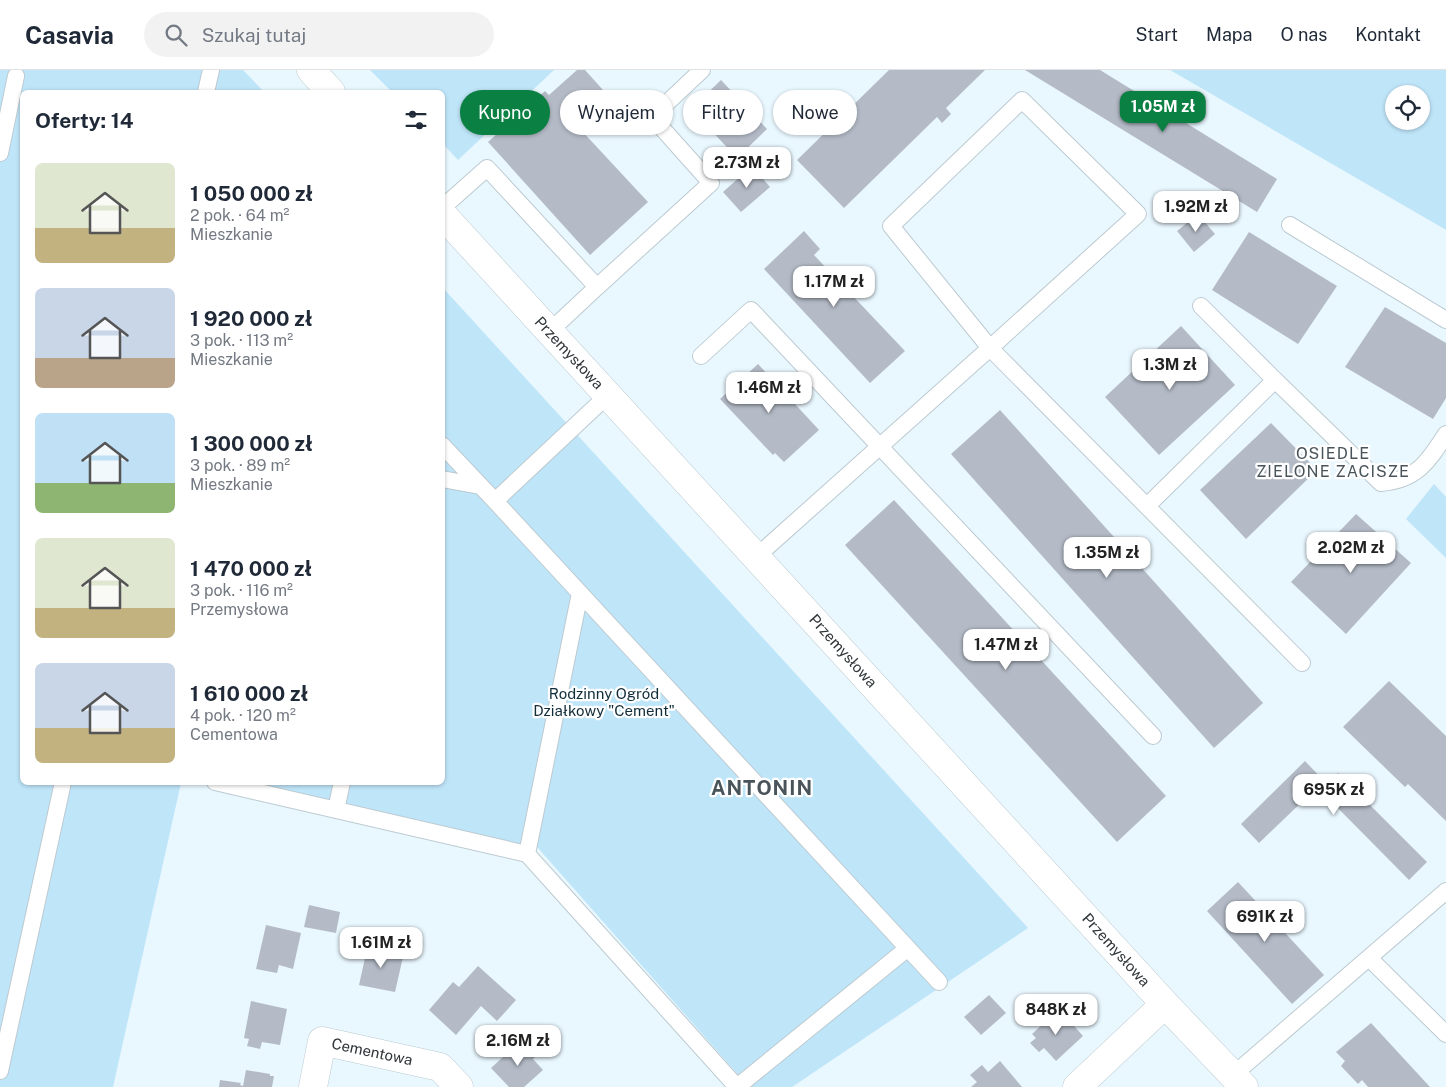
<!DOCTYPE html>
<html lang="pl">
<meta charset="utf-8">
<style>
body{margin:0;font-family:"Public Sans",sans-serif;background:#f2f2f3;color:#1f2937;height:100vh;display:flex;flex-direction:column;font-size:19px;white-space:nowrap}
*{box-sizing:border-box;margin:0}
p{font-size:16px;color:#747a83}
.icon{flex:none;width:28px;height:28px;fill:none;stroke:currentColor;stroke-width:2;stroke-linecap:round;stroke-linejoin:round}
.map{position:relative;flex:1;overflow:hidden}
.sheet{position:absolute;left:20px;top:20px;width:425px;height:695px;display:flex;flex-direction:column;background:#fff;border-radius:8px;box-shadow:0 1px 4px #0004}
.sheet>*{flex:none}
.hud{position:absolute;left:460px;top:20px;width:475px;height:45px;display:flex;gap:10px}
.controls{position:absolute;left:1385px;top:15px;display:grid;gap:10px}
.controls a{display:grid;place-items:center;width:45px;height:45px;border-radius:50%;background:#fff;box-shadow:0 1px 4px #0004;font-size:25px}
.price{position:absolute;translate:-50% -42px;padding:0 11px;border-radius:10px;background:#fff;color:#222;font-size:16px;line-height:32px;filter:drop-shadow(0 1px 2px #0008)}
.price::after{content:'';position:absolute;left:50%;top:30px;width:15px;height:11px;margin-left:-8px;background:inherit;clip-path:polygon(0 0,100% 0,50% 100%)}
.price.on{background:#0b8043;color:#fff}
ul{padding:0;list-style:none}
li{display:flex;align-items:center;gap:15px;height:125px;padding:0 15px}
li span{display:grid;place-items:center;flex:none;width:140px;height:100px;border-radius:8px;color:#555}
li>.icon{margin-inline-start:auto}
span .icon{width:60px;height:60px;fill:#fffc;stroke-width:1}
li b{font-size:21px}
h2{display:flex;justify-content:space-between;align-items:center;height:60px;padding:0 15px;font-size:21px}
.tag{padding:0 18px;border-radius:22px;background:#fff;box-shadow:0 1px 4px #0004;font-size:18px;line-height:45px}
.tag.on{background:#0b8043;color:#fff}
header{display:flex;align-items:center;gap:30px;box-sizing:border-box;height:70px;padding:0 25px;background:#fff;border-bottom:1px solid #e0e1e3}
header strong{font-size:24px}
nav{display:flex;gap:28px;margin-inline-start:auto;font-size:18px}
.search{width:350px;height:45px;background:#f2f2f3;display:flex;align-items:center;gap:12px;box-sizing:border-box;padding:0 18px;border-radius:28px;color:#747a83;font-size:19px}
.map>svg:first-child{display:block}
.green{fill:#bfe5f9;fill-rule:evenodd}
.building{fill:#b4bbc7}
.lines{fill:none;stroke-linecap:round;stroke-linejoin:round}
.service-casing{stroke:#bccad1;stroke-width:18}
.minor-casing{stroke:#bccad1;stroke-width:29}
.secondary-casing{stroke:#bccad1;stroke-width:29}
.service{stroke:#fff;stroke-width:16}
.minor{stroke:#fff;stroke-width:28}
.secondary{stroke:#fff;stroke-width:28}
.labels{text-anchor:middle;stroke-width:4.5;stroke-linejoin:round;paint-order:stroke}
.street-label{font-size:15px;fill:#2f3538;stroke:#fff}
.park-label{font-size:15px;fill:#122d3a;stroke:#fff}
.neighbourhood-label{font-size:16px;letter-spacing:1px;fill:#48545a;stroke:#fff}
.district-label{font-size:20px;font-weight:bold;letter-spacing:1px;fill:#48545a;stroke:#fff}
</style>
<header>
<strong>Casavia</strong>
<div class="search"><svg class="icon" aria-label="search" viewBox="0 0 24 24"><circle cx="10" cy="10" r="6"/><path d="M15 15l6 6"/></svg>Szukaj tutaj</div>
<nav><a>Start</a><a>Mapa</a><a>O nas</a><a>Kontakt</a></nav>
</header>
<div class="map">
<svg width="1446" height="1017" viewBox="0 0 1446 1017">
<rect width="100%" height="100%" fill="#e9f7fe"/>
<path class="green" d="M 0,0 L 243,0 L 264,22 L 22,22 L 22,712 L 181,713 L 113,1017 L 0,1017 Z
M 370,0 L 554,0 L 458,90 L 443,74 L 442,22 L 392,22 Z
M 1170,0 L 1446,0 L 1446,160 L 1441,157 ZM 1394,24 L 1421,24 L 1421,51 L 1394,51 Z
M 443,218 L 1028,858 L 792,1017 L 749,1017 L 538,778 L 228,713 L 442,712 Z
M 1434,414 L 1446,427 L 1446,488 L 1406,449 Z"/>
<path class="building" d="M 577,0 L 585,0 L 612,30 L 581,60 L 648,132 L 590,185 L 488,72 L 545,21 L 549,25 Z
M 889,0 L 985,0 L 946,38 L 951,44 L 942,53 L 937,47 L 844,138 L 797,90 Z
M 1025,0 L 1100,0 L 1277,109 L 1257,142 Z
M 721,10 L 767,59 L 737,88 L 691,39 Z
M 752,96 L 770,117 L 741,142 L 723,122 Z
M 1198,144 L 1215,164 L 1194,182 L 1177,161 Z
M 804,161 L 820,179 L 814,185 L 905,281 L 870,313 L 764,199 Z
M 1249,162 L 1337,216 L 1298,274 L 1212,220 Z
M 1385,237 L 1446,273 L 1446,328 L 1433,349 L 1345,297 Z
M 1181,256 L 1235,315 L 1159,385 L 1105,327 Z
M 758,294 L 819,360 L 784,392 L 775,383 L 773,385 L 720,329 Z
M 1000,340 L 1263,633 L 1214,678 L 951,384 Z
M 1271,353 L 1317,400 L 1246,469 L 1200,420 Z
M 894,430 L 1166,726 L 1117,772 L 845,475 Z
M 1356,444 L 1411,493 L 1346,564 L 1291,512 Z
M 1389,611 L 1446,666 L 1446,751 L 1408,714 L 1405,717 L 1343,657 Z
M 1305,691 L 1327,714 L 1338,703 L 1427,792 L 1409,810 L 1321,721 L 1308,726 L 1259,773 L 1241,754 Z
M 1238,812 L 1324,905 L 1292,934 L 1207,841 Z
M 309,835 L 340,842 L 336,863 L 304,857 Z
M 266,855 L 301,863 L 293,899 L 279,895 L 277,903 L 256,899 Z
M 378,874 L 389,876 L 387,883 L 403,887 L 395,922 L 359,915 L 367,879 L 377,881 Z
M 478,896 L 516,930 L 497,951 L 481,936 L 456,965 L 429,940 L 453,912 L 459,917 Z
M 989,925 L 1006,943 L 981,965 L 964,947 Z
M 251,931 L 287,939 L 280,975 L 262,972 L 260,979 L 247,976 L 249,969 L 244,968 Z
M 1059,939 L 1083,966 L 1056,991 L 1044,978 L 1039,982 L 1030,973 L 1036,968 L 1032,964 Z
M 1371,953 L 1430,1017 L 1368,1017 L 1362,1010 L 1358,1014 L 1341,996 L 1345,991 L 1336,982 Z
M 518,973 L 525,980 L 530,975 L 538,984 L 533,989 L 543,1000 L 524,1017 L 509,1017 L 491,998 Z
M 1000,991 L 1022,1017 L 971,1017 L 977,1012 L 970,1005 L 982,995 L 988,1002 Z
M 246,1000 L 270,1004 L 270,1006 L 274,1006 L 272,1017 L 219,1017 L 220,1010 L 241,1013 L 240,1015 L 243,1016 Z"/>
<g class="lines">
<g class="service-casing">
<path id="service" d="M 206,22 L 211,0
M 1022,30 L 1138,144 L 990,278 L 891,156 Z
M 0,83 L 16,6
M 442,138 L 487,98 L 597,217 L 549,262
M 1290,155 L 1446,250
M 597,217 L 711,113 L 652,47 L 702,0
M 1201,236 L 1275,310
M 701,286 L 751,240 L 1153,666
M 442,375 L 495,431 L 608,325
M 442,409 L 480,416
M 495,431 L 939,912
M 1147,436 L 1275,310 L 1381,413 C 1417,410 1428,392 1446,364
M 756,487 L 990,278 L 1302,593
M 580,523 L 527,784 L 737,1017
M 215,712 L 527,784
M 336,740 L 342,712
M 1369,888 L 1446,964
M 0,1001 L 63,712
M 1233,1005 L 1446,821
M 737,1017 L 908,878"/>
</g>
<g class="minor-casing">
<path id="minor" d="M 313,1017 L 322,971 L 440,997 L 459,1017
M 1077,1017 L 1165,934"/>
</g>
<g class="secondary-casing">
<path id="secondary" d="M 311,0 L 331,22
M 442,144 L 1165,934 L 1244,1017"/>
</g>
<use href="#service" class="service"/>
<use href="#minor" class="minor"/>
<use href="#secondary" class="secondary"/>
</g>
<g class="labels">
<g class="street-label">
<text transform="translate(569 283) rotate(47)" y="5">Przemysłowa</text>
<text transform="translate(843 581) rotate(48)" y="5">Przemysłowa</text>
<text transform="translate(1116 880) rotate(48)" y="5">Przemysłowa</text>
<text transform="translate(372 982) rotate(12)" y="5">Cementowa</text>
</g>
<g class="park-label">
<text x="604" y="629">Rodzinny Ogród<tspan x="604" dy="17">Działkowy "Cement"</tspan></text>
</g>
<g class="neighbourhood-label">
<text x="1333" y="389">OSIEDLE<tspan x="1333" dy="18">ZIELONE ZACISZE</tspan></text>
</g>
<g class="district-label">
<text x="762" y="725">ANTONIN</text>
</g>
</g>
</svg>
<div class="controls">
<a><svg class="icon" aria-label="locate" viewBox="0 0 24 24"><circle cx="12" cy="12" r="6"/><path d="M12 2v4M12 18v4M2 12h4M18 12h4"/></svg></a>
</div>
<b class="price on" style="left:1163px;top:63px">1.05M zł</b>
<b class="price" style="left:747px;top:119px">2.73M zł</b>
<b class="price" style="left:1196px;top:163px">1.92M zł</b>
<b class="price" style="left:834px;top:238px">1.17M zł</b>
<b class="price" style="left:1170px;top:321px">1.3M zł</b>
<b class="price" style="left:769px;top:344px">1.46M zł</b>
<b class="price" style="left:1351px;top:504px">2.02M zł</b>
<b class="price" style="left:1107px;top:509px">1.35M zł</b>
<b class="price" style="left:1006px;top:601px">1.47M zł</b>
<b class="price" style="left:1334px;top:746px">695K zł</b>
<b class="price" style="left:1265px;top:873px">691K zł</b>
<b class="price" style="left:381px;top:899px">1.61M zł</b>
<b class="price" style="left:1056px;top:966px">848K zł</b>
<b class="price" style="left:518px;top:997px">2.16M zł</b>
<div class="hud">
<a class="tag on">Kupno</a>
<a class="tag">Wynajem</a>
<a class="tag">Filtry</a>
<a class="tag">Nowe</a>
</div>
<section class="sheet">
<h2>Oferty: 14<svg class="icon" aria-label="filters" viewBox="0 0 24 24"><path d="M4 7h16M4 17h16"/><circle cx="9" cy="7" r="2"/><circle cx="15" cy="17" r="2"/></svg></h2>
<ul>
<li><span style="background:linear-gradient(#dfe7d0 65%,#c2b280 0)"><svg class="icon" aria-label="home" viewBox="0 0 24 24"><path d="M3 11l9-7 9 7M6 9v11h12V9"/></svg></span><div><b>1 050 000 zł</b><p>2 pok. · 64 m²</p><p>Mieszkanie</p></div></li>
<li><span style="background:linear-gradient(#c9d6e8 70%,#b9a48a 0)"><svg class="icon" aria-label="home" viewBox="0 0 24 24"><path d="M3 11l9-7 9 7M6 9v11h12V9"/></svg></span><div><b>1 920 000 zł</b><p>3 pok. · 113 m²</p><p>Mieszkanie</p></div></li>
<li><span style="background:linear-gradient(#bfe0f5 70%,#8fb573 0)"><svg class="icon" aria-label="home" viewBox="0 0 24 24"><path d="M3 11l9-7 9 7M6 9v11h12V9"/></svg></span><div><b>1 300 000 zł</b><p>3 pok. · 89 m²</p><p>Mieszkanie</p></div></li>
<li><span style="background:linear-gradient(#dfe7d0 70%,#c2b280 0)"><svg class="icon" aria-label="home" viewBox="0 0 24 24"><path d="M3 11l9-7 9 7M6 9v11h12V9"/></svg></span><div><b>1 470 000 zł</b><p>3 pok. · 116 m²</p><p>Przemysłowa</p></div></li>
<li><span style="background:linear-gradient(#c9d6e8 65%,#c2b280 0)"><svg class="icon" aria-label="home" viewBox="0 0 24 24"><path d="M3 11l9-7 9 7M6 9v11h12V9"/></svg></span><div><b>1 610 000 zł</b><p>4 pok. · 120 m²</p><p>Cementowa</p></div></li>
</ul>
</section>
</div>
